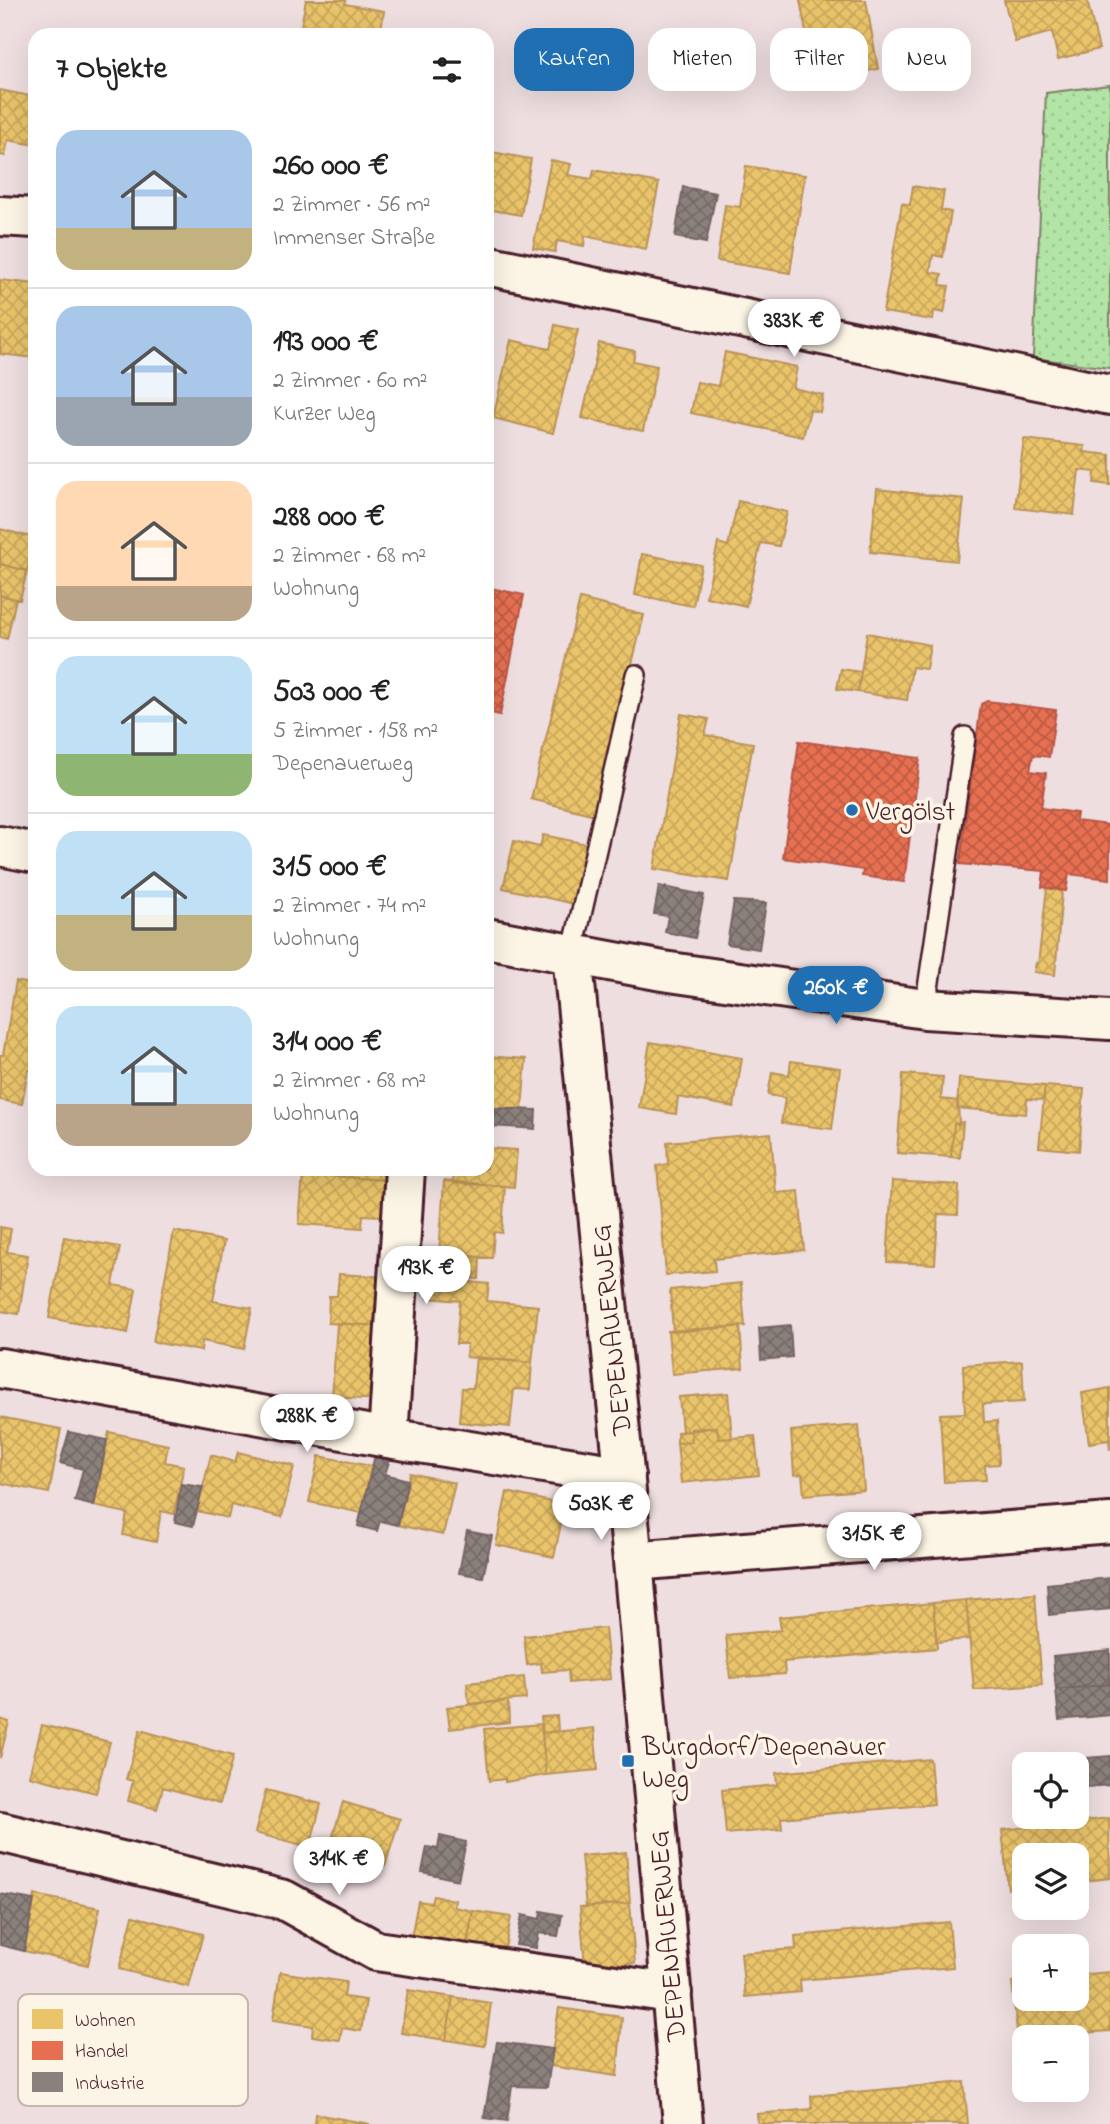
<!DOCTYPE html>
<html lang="de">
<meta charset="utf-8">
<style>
body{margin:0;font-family:"Indie Flower",sans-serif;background:#f6f6f6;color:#222;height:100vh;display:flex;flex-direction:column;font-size:26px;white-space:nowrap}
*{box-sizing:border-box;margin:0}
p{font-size:23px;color:#767676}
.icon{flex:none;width:38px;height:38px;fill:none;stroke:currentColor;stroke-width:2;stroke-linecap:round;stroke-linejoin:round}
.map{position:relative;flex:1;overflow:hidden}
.side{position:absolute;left:28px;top:28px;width:466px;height:1148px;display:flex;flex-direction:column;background:#fff;border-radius:21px;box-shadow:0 7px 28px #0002}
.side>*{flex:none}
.top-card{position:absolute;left:514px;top:28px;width:490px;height:63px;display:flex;gap:14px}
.buttons{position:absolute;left:1012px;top:1752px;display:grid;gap:14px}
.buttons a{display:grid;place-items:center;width:77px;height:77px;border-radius:14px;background:#fff;box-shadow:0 7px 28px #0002;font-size:35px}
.price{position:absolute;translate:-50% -60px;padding:0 16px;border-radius:24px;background:#fff;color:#222;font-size:23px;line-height:46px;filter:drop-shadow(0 2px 4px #0008)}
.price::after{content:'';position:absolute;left:50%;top:42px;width:21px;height:16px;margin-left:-10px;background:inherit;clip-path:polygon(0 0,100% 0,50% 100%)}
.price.on{background:#1f6fb2;color:#fff}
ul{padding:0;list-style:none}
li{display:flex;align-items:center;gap:21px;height:175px;padding:0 28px}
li+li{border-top:2px solid #e0e0e0}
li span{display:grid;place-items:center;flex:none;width:196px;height:140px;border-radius:21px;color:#555}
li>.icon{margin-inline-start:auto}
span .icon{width:84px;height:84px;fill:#fffc;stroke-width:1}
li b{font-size:30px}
h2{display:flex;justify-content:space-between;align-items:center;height:84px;padding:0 28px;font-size:30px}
.chip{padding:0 24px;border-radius:21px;background:#fff;box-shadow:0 7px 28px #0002;font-size:24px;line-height:63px}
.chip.on{background:#1f6fb2;color:#fff}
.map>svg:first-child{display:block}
.park{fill:url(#park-dots);stroke:#7e8268;stroke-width:2}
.homes{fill:url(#homes-cross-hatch);stroke:#b99257;stroke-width:2}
.shops{fill:url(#shops-cross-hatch);stroke:#b85746;stroke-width:2}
.industry{fill:url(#industry-cross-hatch);stroke:#776464;stroke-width:2}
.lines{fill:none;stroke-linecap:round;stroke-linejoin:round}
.service-casing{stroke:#4a1f2b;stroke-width:24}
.minor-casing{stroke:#4a1f2b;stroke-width:44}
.secondary-casing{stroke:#4a1f2b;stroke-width:44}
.service{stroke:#fcf5e5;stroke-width:19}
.minor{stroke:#fcf5e5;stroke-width:38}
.secondary{stroke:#fcf5e5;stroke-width:38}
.poi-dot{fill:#1f6fb2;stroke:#fcf5e5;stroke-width:2.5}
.labels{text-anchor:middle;stroke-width:7;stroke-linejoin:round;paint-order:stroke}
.poi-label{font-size:28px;fill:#4a1f2b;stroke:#fcf5e5;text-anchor:start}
.street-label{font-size:28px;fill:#4a1f2b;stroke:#fcf5e5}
.key{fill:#fcf5e5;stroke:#c7b5ad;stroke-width:2}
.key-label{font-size:19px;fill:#4a1f2b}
</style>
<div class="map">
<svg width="1110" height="2124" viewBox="0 0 1110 2124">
<defs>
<pattern id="park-dots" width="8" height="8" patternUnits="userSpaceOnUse" patternTransform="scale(1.75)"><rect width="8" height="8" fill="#b2e4a5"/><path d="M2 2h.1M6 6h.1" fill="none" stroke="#9bc38e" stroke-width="1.8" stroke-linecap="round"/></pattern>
<pattern id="homes-cross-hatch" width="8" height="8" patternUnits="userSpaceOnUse" patternTransform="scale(1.75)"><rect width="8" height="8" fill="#e9c46a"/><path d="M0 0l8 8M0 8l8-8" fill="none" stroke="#c9a85c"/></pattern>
<pattern id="shops-cross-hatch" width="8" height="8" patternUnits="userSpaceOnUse" patternTransform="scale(1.75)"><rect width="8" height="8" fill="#e76f51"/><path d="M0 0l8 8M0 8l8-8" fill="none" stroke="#bd5b43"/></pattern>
<pattern id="industry-cross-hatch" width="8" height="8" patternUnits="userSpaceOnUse" patternTransform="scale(1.75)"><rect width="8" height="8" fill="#8a817c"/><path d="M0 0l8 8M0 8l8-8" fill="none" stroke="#736966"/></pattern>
</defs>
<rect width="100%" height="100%" fill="#eedee0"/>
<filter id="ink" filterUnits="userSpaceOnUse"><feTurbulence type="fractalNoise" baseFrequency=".0143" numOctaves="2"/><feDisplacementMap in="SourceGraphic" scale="14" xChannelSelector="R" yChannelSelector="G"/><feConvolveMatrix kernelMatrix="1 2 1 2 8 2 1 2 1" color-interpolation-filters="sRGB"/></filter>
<g filter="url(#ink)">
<path class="park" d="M 1110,85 L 1110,368 L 1033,358 L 1046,93 Z"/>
<path class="homes" d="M 306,0 L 346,0 L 345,4 L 384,11 L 380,35 L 315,35 L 300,31 Z
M 800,0 L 866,0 L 878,69 L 821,80 L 815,47 L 809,48 Z
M 1004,0 L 1087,0 L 1099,49 L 1058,59 L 1052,32 L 1015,42 Z
M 0,90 L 35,97 L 35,145 L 8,140 L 5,156 L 0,155 Z
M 486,151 L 531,159 L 521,215 L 486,209 Z
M 551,160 L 571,164 L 568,175 L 592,179 L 594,170 L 659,183 L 646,249 L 585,236 L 584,246 L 557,241 L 555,252 L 533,248 Z
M 746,166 L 805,175 L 790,273 L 717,261 L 725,205 L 740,207 Z
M 913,186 L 944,191 L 941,210 L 951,212 L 943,257 L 933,255 L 930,272 L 942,274 L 940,285 L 949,286 L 944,313 L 934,311 L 933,320 L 883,312 L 902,203 L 910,205 Z
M 0,280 L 35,284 L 35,358 L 0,354 Z
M 555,325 L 578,330 L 553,433 L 493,418 L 511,340 L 550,349 Z
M 599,343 L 635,351 L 633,361 L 657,366 L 643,431 L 582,418 Z
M 725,352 L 797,367 L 793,388 L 823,395 L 820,412 L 810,410 L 803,437 L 691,413 L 697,382 L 718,386 Z
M 1024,439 L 1085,446 L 1084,452 L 1110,455 L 1110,485 L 1094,483 L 1095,472 L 1079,470 L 1074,515 L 1015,508 Z
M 877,489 L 964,499 L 957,561 L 870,552 Z
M 738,501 L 787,512 L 779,546 L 761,543 L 746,606 L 706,597 L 718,543 L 728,546 Z
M 0,529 L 35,538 L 27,571 L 0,564 Z
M 642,554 L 701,565 L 693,606 L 635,595 Z
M 0,564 L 27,571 L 20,600 L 0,595 Z
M 0,595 L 16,599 L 7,639 L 0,637 Z
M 580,599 L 644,615 L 595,815 L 531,799 Z
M 867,633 L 930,645 L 926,669 L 912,667 L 907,700 L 858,692 Z
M 841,669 L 861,672 L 858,692 L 837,689 Z
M 681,714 L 709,719 L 705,735 L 753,743 L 729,881 L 654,869 Z
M 543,835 L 592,845 L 579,905 L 503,888 L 514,841 L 540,847 Z
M 1047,888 L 1062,891 L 1055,975 L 1034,972 L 1036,963 L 1038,964 Z
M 16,981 L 35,985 L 35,1071 L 28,1070 L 22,1104 L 0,1100 L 0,1055 L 3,1055 Z
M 650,1042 L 742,1058 L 734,1107 L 678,1097 L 676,1114 L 639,1108 Z
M 486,1056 L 526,1059 L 522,1110 L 486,1107 Z
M 791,1061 L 840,1068 L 832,1129 L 781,1123 L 785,1098 L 768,1095 L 772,1072 L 789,1075 Z
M 903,1074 L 943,1077 L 941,1099 L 958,1101 L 959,1124 L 954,1124 L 951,1157 L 897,1153 Z
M 959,1078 L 1045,1086 L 1043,1100 L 1027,1099 L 1026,1114 L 957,1108 Z
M 1045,1086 L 1084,1089 L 1079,1151 L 1039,1147 Z
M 963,1122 L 960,1158 L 951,1157 L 954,1124 Z
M 771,1133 L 776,1193 L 799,1191 L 804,1250 L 714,1259 L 715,1271 L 666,1275 L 657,1166 L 668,1164 L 667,1142 Z
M 486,1148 L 517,1150 L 514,1187 L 453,1183 L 454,1169 L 486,1169 Z
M 303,1169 L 385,1169 L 384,1180 L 303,1174 Z
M 303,1174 L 384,1180 L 381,1216 L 363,1215 L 362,1228 L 299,1224 Z
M 444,1181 L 505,1186 L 502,1233 L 494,1232 L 492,1258 L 439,1254 Z
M 892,1181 L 959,1185 L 958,1215 L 938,1214 L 935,1264 L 887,1262 Z
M 0,1227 L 11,1229 L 7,1252 L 28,1255 L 19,1314 L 0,1311 Z
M 174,1231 L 224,1241 L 213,1301 L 252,1308 L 244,1349 L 202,1341 L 201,1351 L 153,1342 Z
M 64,1237 L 120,1247 L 113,1285 L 136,1289 L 128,1333 L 49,1318 Z
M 443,1254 L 480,1257 L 479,1279 L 441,1277 Z
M 339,1274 L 386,1277 L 383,1326 L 328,1323 L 329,1296 L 337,1296 Z
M 430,1278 L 489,1284 L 487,1301 L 538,1306 L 532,1363 L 466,1357 L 467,1344 L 456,1344 L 460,1301 L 428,1298 Z
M 741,1283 L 745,1326 L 673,1332 L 670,1290 Z
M 337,1323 L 383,1326 L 378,1400 L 332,1397 Z
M 740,1326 L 743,1368 L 672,1374 L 668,1331 Z
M 476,1357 L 532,1363 L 530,1390 L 514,1389 L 510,1427 L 459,1422 L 462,1388 L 473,1388 Z
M 1022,1361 L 1024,1402 L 983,1404 L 984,1422 L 997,1421 L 999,1464 L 985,1465 L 986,1480 L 944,1482 L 940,1414 L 965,1413 L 963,1365 Z
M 1110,1388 L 1110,1450 L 1109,1440 L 1089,1443 L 1082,1393 Z
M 728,1393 L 732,1438 L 719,1439 L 717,1427 L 682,1432 L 679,1397 Z
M 0,1417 L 61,1429 L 49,1493 L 0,1483 Z
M 859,1425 L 864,1490 L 804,1495 L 802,1474 L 794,1475 L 791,1431 Z
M 717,1427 L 719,1439 L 755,1436 L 759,1475 L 681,1483 L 677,1443 L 692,1442 L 691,1429 Z
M 691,1431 L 692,1442 L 677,1443 L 677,1432 Z
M 109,1432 L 168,1445 L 165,1462 L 184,1466 L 174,1514 L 161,1511 L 156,1542 L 123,1535 L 127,1513 L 94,1506 Z
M 238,1452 L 294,1466 L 282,1517 L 231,1505 L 228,1518 L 197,1511 L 211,1455 L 235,1462 Z
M 319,1456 L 371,1466 L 362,1513 L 309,1502 Z
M 410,1473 L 455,1483 L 443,1535 L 398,1525 Z
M 507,1492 L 565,1505 L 554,1557 L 496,1545 Z
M 1035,1594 L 1042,1685 L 974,1690 L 966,1600 Z
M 966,1600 L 970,1639 L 937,1642 L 933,1603 Z
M 933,1603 L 937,1648 L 784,1662 L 785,1674 L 730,1678 L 726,1635 L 781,1630 L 779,1617 Z
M 605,1628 L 610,1679 L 569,1683 L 568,1670 L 542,1672 L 541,1663 L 527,1665 L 524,1636 Z
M 524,1677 L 526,1699 L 469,1704 L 467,1683 Z
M 508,1701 L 509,1722 L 450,1729 L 447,1707 Z
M 557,1716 L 558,1731 L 543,1733 L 541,1717 Z
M 0,1719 L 9,1722 L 0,1758 Z
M 541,1724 L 546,1775 L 505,1782 L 505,1779 L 489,1781 L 484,1729 Z
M 42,1725 L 110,1742 L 96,1793 L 29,1776 Z
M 594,1728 L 598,1770 L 546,1775 L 542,1733 Z
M 140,1730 L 233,1756 L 220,1803 L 163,1787 L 157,1809 L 128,1801 L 133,1781 L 126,1779 Z
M 930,1759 L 934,1804 L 781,1818 L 782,1829 L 726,1834 L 722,1790 L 777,1785 L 776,1773 Z
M 266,1790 L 321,1804 L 310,1847 L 255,1833 Z
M 343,1802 L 400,1819 L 385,1866 L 329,1849 Z
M 1109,1818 L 1110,1878 L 1076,1882 L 1076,1855 L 1024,1855 L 1024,1887 L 1008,1889 L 1002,1830 Z
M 626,1852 L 630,1903 L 586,1907 L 581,1856 Z
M 35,1895 L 100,1908 L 88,1965 L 24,1951 Z
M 433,1896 L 455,1900 L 454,1907 L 473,1911 L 466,1948 L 411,1938 L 418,1901 L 431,1903 Z
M 630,1903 L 635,1963 L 585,1967 L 580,1907 Z
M 473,1911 L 511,1917 L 503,1959 L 467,1945 Z
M 133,1916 L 203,1934 L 189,1987 L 119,1969 Z
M 949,1922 L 953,1967 L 800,1980 L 801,1992 L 745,1997 L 741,1953 L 796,1949 L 795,1936 Z
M 280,1972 L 346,1982 L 344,1997 L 366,2000 L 361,2031 L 342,2028 L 340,2040 L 312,2036 L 313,2026 L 273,2020 Z
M 1110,1972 L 1110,2031 L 1024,2037 L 1024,2040 L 1018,2041 L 1012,1982 L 1024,1980 L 1024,1998 L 1076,1998 L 1076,1975 Z
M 408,1990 L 453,1997 L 446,2040 L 401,2033 Z
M 453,1997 L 491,2003 L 485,2046 L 446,2040 Z
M 559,2008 L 622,2017 L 617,2076 L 550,2066 Z
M 964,2082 L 968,2124 L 758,2124 L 757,2114 L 812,2109 L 811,2096 Z
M 315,2114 L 370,2124 L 314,2124 Z"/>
<path class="shops" d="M 486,587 L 524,595 L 500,715 L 486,712 Z
M 987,701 L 1056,710 L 1049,757 L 1033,755 L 1030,771 L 1046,773 L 1041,808 L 1077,813 L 1076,821 L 1109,825 L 1110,820 L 1110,879 L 1069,874 L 1066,891 L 1042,887 L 1044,871 L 960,864 L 981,704 Z
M 799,741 L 920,758 L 904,882 L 862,876 L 863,870 L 783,858 Z"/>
<path class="industry" d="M 683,187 L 716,193 L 706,243 L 675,237 Z
M 659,886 L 704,895 L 695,938 L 665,932 L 668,916 L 654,914 Z
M 734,901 L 766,903 L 759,949 L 727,944 Z
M 492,1108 L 536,1110 L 535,1129 L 491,1126 Z
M 790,1325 L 792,1357 L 761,1360 L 759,1328 Z
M 69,1432 L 107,1440 L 94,1506 L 75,1501 L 83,1469 L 60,1463 Z
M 375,1455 L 390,1459 L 385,1474 L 408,1480 L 398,1525 L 380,1521 L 377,1531 L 358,1526 Z
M 181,1484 L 203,1487 L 193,1526 L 175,1522 Z
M 467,1531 L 492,1536 L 483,1577 L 459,1573 Z
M 1110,1578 L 1110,1609 L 1049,1615 L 1047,1584 Z
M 1110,1650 L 1110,1684 L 1056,1690 L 1053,1656 Z
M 1110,1684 L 1110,1715 L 1059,1720 L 1056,1690 Z
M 1110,1756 L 1110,1785 L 1076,1788 L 1076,1764 L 1062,1764 L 1062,1760 Z
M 440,1836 L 466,1842 L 458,1880 L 422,1872 L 427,1847 L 438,1849 Z
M 0,1894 L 34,1900 L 24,1951 L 0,1945 Z
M 541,1911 L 562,1915 L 558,1936 L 539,1933 L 536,1948 L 516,1945 L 522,1915 L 540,1919 Z
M 497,2042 L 553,2049 L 547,2087 L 512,2086 L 507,2121 L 484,2118 Z"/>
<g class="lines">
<g class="service-casing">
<path id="service" d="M 572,954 L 636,675
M 925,1009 L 965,737"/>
</g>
<g class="minor-casing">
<path id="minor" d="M 0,216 L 35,218
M 486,265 L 1110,395
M 572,954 L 633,1561 L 683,2124
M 0,1368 L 388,1438 L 625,1476
M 388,1438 L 405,1169
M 633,1561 L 1110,1523
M 0,1832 L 284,1900 L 376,1951 L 672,1993"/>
</g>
<g class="secondary-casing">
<path id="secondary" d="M 0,846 L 35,853
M 486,938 L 663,971 L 925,1009 L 1110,1020"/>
</g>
<use href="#service" class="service"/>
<use href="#minor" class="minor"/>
<use href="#secondary" class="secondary"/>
</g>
</g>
<g class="poi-dot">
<circle cx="852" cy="810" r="7"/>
<rect x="621" y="1754" width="14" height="14" rx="3.5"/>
</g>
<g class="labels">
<g class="poi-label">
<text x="866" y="820">Vergölst</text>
<text x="642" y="1755">Burgdorf/Depenauer<tspan x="642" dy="32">Weg</tspan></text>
</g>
<g class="street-label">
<text transform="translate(610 1330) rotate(-96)" y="10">DEPENAUERWEG</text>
<text transform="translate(666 1936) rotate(-95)" y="10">DEPENAUERWEG</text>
</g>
</g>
<rect x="18" y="1994" width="230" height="112" rx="10" class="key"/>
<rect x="32" y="2009" width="31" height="20" fill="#e9c46a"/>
<rect x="32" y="2041" width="31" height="19" fill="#e76f51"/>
<rect x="32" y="2072" width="31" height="20" fill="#8a817c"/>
<g class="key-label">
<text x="75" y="2026">Wohnen</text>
<text x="75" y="2057">Handel</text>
<text x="75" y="2089">Industrie</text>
</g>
</svg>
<div class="buttons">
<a><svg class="icon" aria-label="locate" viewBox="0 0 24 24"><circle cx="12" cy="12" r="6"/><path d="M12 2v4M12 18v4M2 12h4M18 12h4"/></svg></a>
<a><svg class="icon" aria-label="layers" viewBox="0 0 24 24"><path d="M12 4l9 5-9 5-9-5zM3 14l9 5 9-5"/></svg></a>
<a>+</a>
<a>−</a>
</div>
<b class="price" style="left:794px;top:359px">383K €</b>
<b class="price on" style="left:836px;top:1026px">260K €</b>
<b class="price" style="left:426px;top:1306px">193K €</b>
<b class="price" style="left:307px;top:1454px">288K €</b>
<b class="price" style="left:601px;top:1542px">503K €</b>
<b class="price" style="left:874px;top:1572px">315K €</b>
<b class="price" style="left:339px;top:1897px">314K €</b>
<div class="top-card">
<a class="chip on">Kaufen</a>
<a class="chip">Mieten</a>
<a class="chip">Filter</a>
<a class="chip">Neu</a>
</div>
<section class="side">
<h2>7 Objekte<svg class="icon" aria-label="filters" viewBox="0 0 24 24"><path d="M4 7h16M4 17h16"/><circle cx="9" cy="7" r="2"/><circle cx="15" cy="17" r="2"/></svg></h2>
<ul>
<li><span style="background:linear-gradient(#a9c7e8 70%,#c2b280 0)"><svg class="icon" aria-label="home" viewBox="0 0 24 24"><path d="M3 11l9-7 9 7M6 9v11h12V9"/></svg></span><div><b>260 000 €</b><p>2 Zimmer · 56 m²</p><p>Immenser Straße</p></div></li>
<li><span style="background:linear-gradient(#a9c7e8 65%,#9aa5b1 0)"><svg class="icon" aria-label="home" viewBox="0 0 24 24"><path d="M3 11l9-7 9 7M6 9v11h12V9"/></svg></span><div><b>193 000 €</b><p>2 Zimmer · 60 m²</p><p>Kurzer Weg</p></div></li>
<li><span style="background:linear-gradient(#ffd9b3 75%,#b9a48a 0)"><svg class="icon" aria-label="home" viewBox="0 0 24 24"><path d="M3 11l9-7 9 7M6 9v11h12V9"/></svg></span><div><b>288 000 €</b><p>2 Zimmer · 68 m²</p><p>Wohnung</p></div></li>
<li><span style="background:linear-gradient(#bfe0f5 70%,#8fb573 0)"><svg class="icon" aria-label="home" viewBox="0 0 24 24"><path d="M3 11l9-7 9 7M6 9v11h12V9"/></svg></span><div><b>503 000 €</b><p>5 Zimmer · 158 m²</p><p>Depenauerweg</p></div></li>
<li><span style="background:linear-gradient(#bfe0f5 60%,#c2b280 0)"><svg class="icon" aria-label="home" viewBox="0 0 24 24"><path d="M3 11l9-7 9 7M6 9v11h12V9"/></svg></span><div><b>315 000 €</b><p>2 Zimmer · 74 m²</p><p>Wohnung</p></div></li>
<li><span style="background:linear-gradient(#bfe0f5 70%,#b9a48a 0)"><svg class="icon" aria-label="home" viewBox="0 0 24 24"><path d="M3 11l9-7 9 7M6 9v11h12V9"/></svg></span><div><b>314 000 €</b><p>2 Zimmer · 68 m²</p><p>Wohnung</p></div></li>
</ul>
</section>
</div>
